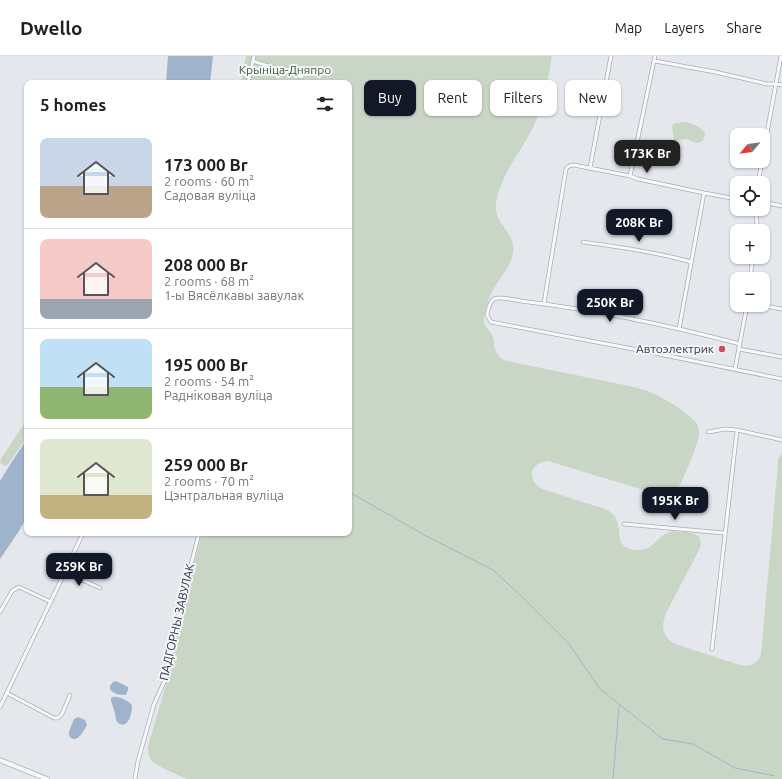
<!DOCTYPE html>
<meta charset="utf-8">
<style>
body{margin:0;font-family:Ubuntu,sans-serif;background:#f2f2f2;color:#202124;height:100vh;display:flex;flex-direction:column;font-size:15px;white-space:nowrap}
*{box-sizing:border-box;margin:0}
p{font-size:13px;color:#757577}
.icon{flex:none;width:22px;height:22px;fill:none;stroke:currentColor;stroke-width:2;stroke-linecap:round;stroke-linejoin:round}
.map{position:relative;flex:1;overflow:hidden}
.panel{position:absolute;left:24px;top:24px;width:328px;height:456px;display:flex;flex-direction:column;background:#fff;border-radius:8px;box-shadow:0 1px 3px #0004}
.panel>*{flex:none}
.top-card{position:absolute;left:364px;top:24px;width:358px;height:36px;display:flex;gap:8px}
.needle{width:26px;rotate:241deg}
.fabs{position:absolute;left:730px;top:72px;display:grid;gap:8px}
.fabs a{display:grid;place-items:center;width:40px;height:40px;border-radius:8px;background:#fff;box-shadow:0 1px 3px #0004;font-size:20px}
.price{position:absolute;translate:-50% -34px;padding:0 9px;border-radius:8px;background:#111827;color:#fff;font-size:13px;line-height:26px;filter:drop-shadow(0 1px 2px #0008)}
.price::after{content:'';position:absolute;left:50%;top:24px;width:12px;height:9px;margin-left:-6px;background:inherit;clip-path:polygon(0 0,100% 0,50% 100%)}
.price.active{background:#222;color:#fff}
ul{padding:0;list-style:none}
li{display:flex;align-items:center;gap:12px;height:100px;padding:0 16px}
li+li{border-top:1px solid #e0e0e0}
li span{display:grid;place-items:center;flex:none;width:112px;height:80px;border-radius:8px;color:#555}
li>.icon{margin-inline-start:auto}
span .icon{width:48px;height:48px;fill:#fffc;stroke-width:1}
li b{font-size:17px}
h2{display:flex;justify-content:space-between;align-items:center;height:48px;padding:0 16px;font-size:17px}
.tag{padding:0 14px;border-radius:8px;background:#fff;box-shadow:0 1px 3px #0004;font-size:14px;line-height:36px}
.tag.active{background:#111827;color:#fff}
header{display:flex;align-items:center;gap:24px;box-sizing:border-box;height:56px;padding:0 20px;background:#fff;border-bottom:1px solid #e0e0e0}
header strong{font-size:19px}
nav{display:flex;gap:22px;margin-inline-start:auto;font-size:14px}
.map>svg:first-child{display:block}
.green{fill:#c9d6c5}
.water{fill:#9fb4cc}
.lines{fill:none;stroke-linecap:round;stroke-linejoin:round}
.stream{stroke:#9fb4cc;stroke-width:1}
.minor-casing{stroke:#a9aeb7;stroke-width:4.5}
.tertiary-casing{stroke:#a9aeb7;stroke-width:5.5}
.minor{stroke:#f7f8fa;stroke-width:3}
.tertiary{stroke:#f7f8fa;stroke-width:4}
.poi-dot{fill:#d1495b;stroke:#f4f6f9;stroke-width:1.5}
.labels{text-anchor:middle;stroke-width:4;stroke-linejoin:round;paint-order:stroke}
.park-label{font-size:12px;fill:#3f6138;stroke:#f4f6f9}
.poi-label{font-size:12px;fill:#2b3445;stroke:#f4f6f9;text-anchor:end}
.street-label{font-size:12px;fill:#2b3445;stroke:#f4f6f9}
</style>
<header>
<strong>Dwello</strong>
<nav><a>Map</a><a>Layers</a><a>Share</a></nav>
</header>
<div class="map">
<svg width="782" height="723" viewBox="0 0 782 723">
<rect width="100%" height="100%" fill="#e4e7ec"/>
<path class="green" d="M 246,0 L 552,0 C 548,22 545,45 536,65 C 524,93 501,116 496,147 C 493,169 517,176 513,197 C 510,212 500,221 493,234 C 489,240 487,247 486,254 C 485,258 483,262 484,266 C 485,272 491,275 493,281 C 494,284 494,287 494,290 C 496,298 500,303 507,305 L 634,331 C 640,333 646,334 652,337 C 662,341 692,359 697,368 C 699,372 699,376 699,380 C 697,389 683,427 677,433 C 672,438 666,440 660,439 L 548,405 C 530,406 526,424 542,433 L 605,453 C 610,455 614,458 616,463 C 623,477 613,493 638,494 C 654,494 656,481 669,476 C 673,475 677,475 681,476 C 692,476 704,478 700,492 L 666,557 C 661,570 662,581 675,588 L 740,609 C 750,611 758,608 761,598 L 778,408 L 778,403 L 782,397 L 782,723 L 187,723 C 181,720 175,718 169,715 C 157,709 147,706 148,690 L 166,629 L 178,572 L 202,477 L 349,477 L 349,27 L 241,27 Z
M 684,66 C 692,68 701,70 705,77 L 703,85 C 693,90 693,83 685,83 C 682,83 680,84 677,85 L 674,83 L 672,72 L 673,68 L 676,67 Z
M 27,363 L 27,381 L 9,407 L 6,410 L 4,410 L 0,406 L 1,403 Z"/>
<path class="water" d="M 168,0 L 213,0 L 210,27 L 166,27 Z
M 27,383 L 27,461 L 19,475 L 0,503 L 0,425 L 13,404 Z
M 116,625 L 128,631 L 128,634 L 126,639 C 120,639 113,638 110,633 L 110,630 L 113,626 Z
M 113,641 C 119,640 128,645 132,649 C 132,656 130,667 123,669 L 118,667 L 116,664 L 115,657 L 111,645 L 111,642 Z
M 78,661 L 85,664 L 87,669 C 84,674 78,687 71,682 C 70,681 69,680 69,679 C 68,676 73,666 74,663 Z"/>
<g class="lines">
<path class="stream" d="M 349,436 L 428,481 L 493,514 L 520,539 L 569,588 L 600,633 L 663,683 L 693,688 L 735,712 L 775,720
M 613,723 L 619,650"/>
<g class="minor-casing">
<path id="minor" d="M 253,5 L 302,21
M 655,5 L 715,16 L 767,28 L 776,28 L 782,29
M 248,27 L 254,0
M 763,99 L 781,0
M 590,112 L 611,0
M 630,120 L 655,0
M 758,127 L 762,105
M 763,146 L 782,150
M 755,153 L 757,166 L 756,175
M 583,186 C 619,191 656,196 691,206
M 750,223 L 753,201
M 544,247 L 566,113 C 568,110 570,109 574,109 L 630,120 L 638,123 L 704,137 L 737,143
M 760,249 L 782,253
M 679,273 L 704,137
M 740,288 C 668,269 595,254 521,245 C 515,244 498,240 494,243 C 489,246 488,255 487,259 L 491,266 L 654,297 L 782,323
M 739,293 L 782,301
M 735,313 L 747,249
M 708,376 L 725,373 L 737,374 L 782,384
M 624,468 L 724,477
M 65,516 L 100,532
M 0,556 L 12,535 L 19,531 L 51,546
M 712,593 L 737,374
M 7,637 L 54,662 L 58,662 L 62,658 L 70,639
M 0,651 L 63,520 L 83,477
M 135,723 L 138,705 L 154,648 L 165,624 L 172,585 L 199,477"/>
</g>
<g class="tertiary-casing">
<path id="tertiary" d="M 0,704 L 47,723"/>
</g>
<use href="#minor" class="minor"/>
<use href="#tertiary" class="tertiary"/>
</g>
<circle class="poi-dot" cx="722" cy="293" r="4"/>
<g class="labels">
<g class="park-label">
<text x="285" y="18">Крыніца-Дняпро</text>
</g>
<g class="poi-label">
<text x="714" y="297">Автоэлектрик</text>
</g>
<g class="street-label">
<text transform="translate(177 566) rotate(-77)" y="4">ПАДГОРНЫ ЗАВУЛАК</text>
</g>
</g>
</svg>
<div class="fabs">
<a><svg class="needle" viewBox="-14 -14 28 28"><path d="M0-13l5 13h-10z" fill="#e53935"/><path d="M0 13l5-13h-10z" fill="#757577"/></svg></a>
<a><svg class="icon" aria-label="locate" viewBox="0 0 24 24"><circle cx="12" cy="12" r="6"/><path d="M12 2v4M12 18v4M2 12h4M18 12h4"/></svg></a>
<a>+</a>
<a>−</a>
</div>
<b class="price active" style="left:647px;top:118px">173K Br</b>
<b class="price" style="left:639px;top:187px">208K Br</b>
<b class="price" style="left:610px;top:267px">250K Br</b>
<b class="price" style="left:675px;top:465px">195K Br</b>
<b class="price" style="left:79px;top:531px">259K Br</b>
<div class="top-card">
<a class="tag active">Buy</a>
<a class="tag">Rent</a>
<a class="tag">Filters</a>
<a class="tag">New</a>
</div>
<section class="panel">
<h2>5 homes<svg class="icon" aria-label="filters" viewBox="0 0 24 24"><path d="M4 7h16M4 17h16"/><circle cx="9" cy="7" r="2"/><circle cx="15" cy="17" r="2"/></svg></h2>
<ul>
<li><span style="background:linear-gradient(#c9d6e8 60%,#b9a48a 0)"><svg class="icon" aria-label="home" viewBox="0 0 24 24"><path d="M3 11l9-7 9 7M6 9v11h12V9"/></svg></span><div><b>173 000 Br</b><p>2 rooms · 60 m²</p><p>Садовая вуліца</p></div></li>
<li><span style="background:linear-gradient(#f6c9c9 75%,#9aa5b1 0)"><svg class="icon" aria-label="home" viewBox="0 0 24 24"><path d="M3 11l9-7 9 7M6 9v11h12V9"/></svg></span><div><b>208 000 Br</b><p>2 rooms · 68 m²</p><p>1-ы Вясёлкавы завулак</p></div></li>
<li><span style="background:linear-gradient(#bfe0f5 60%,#8fb573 0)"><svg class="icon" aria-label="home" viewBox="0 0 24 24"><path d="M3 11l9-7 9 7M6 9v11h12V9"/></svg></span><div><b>195 000 Br</b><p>2 rooms · 54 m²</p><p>Радніковая вуліца</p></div></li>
<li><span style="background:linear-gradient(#dfe7d0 70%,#c2b280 0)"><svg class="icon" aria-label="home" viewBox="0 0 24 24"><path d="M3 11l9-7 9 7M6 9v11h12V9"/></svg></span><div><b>259 000 Br</b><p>2 rooms · 70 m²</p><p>Цэнтральная вуліца</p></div></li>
</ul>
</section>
</div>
